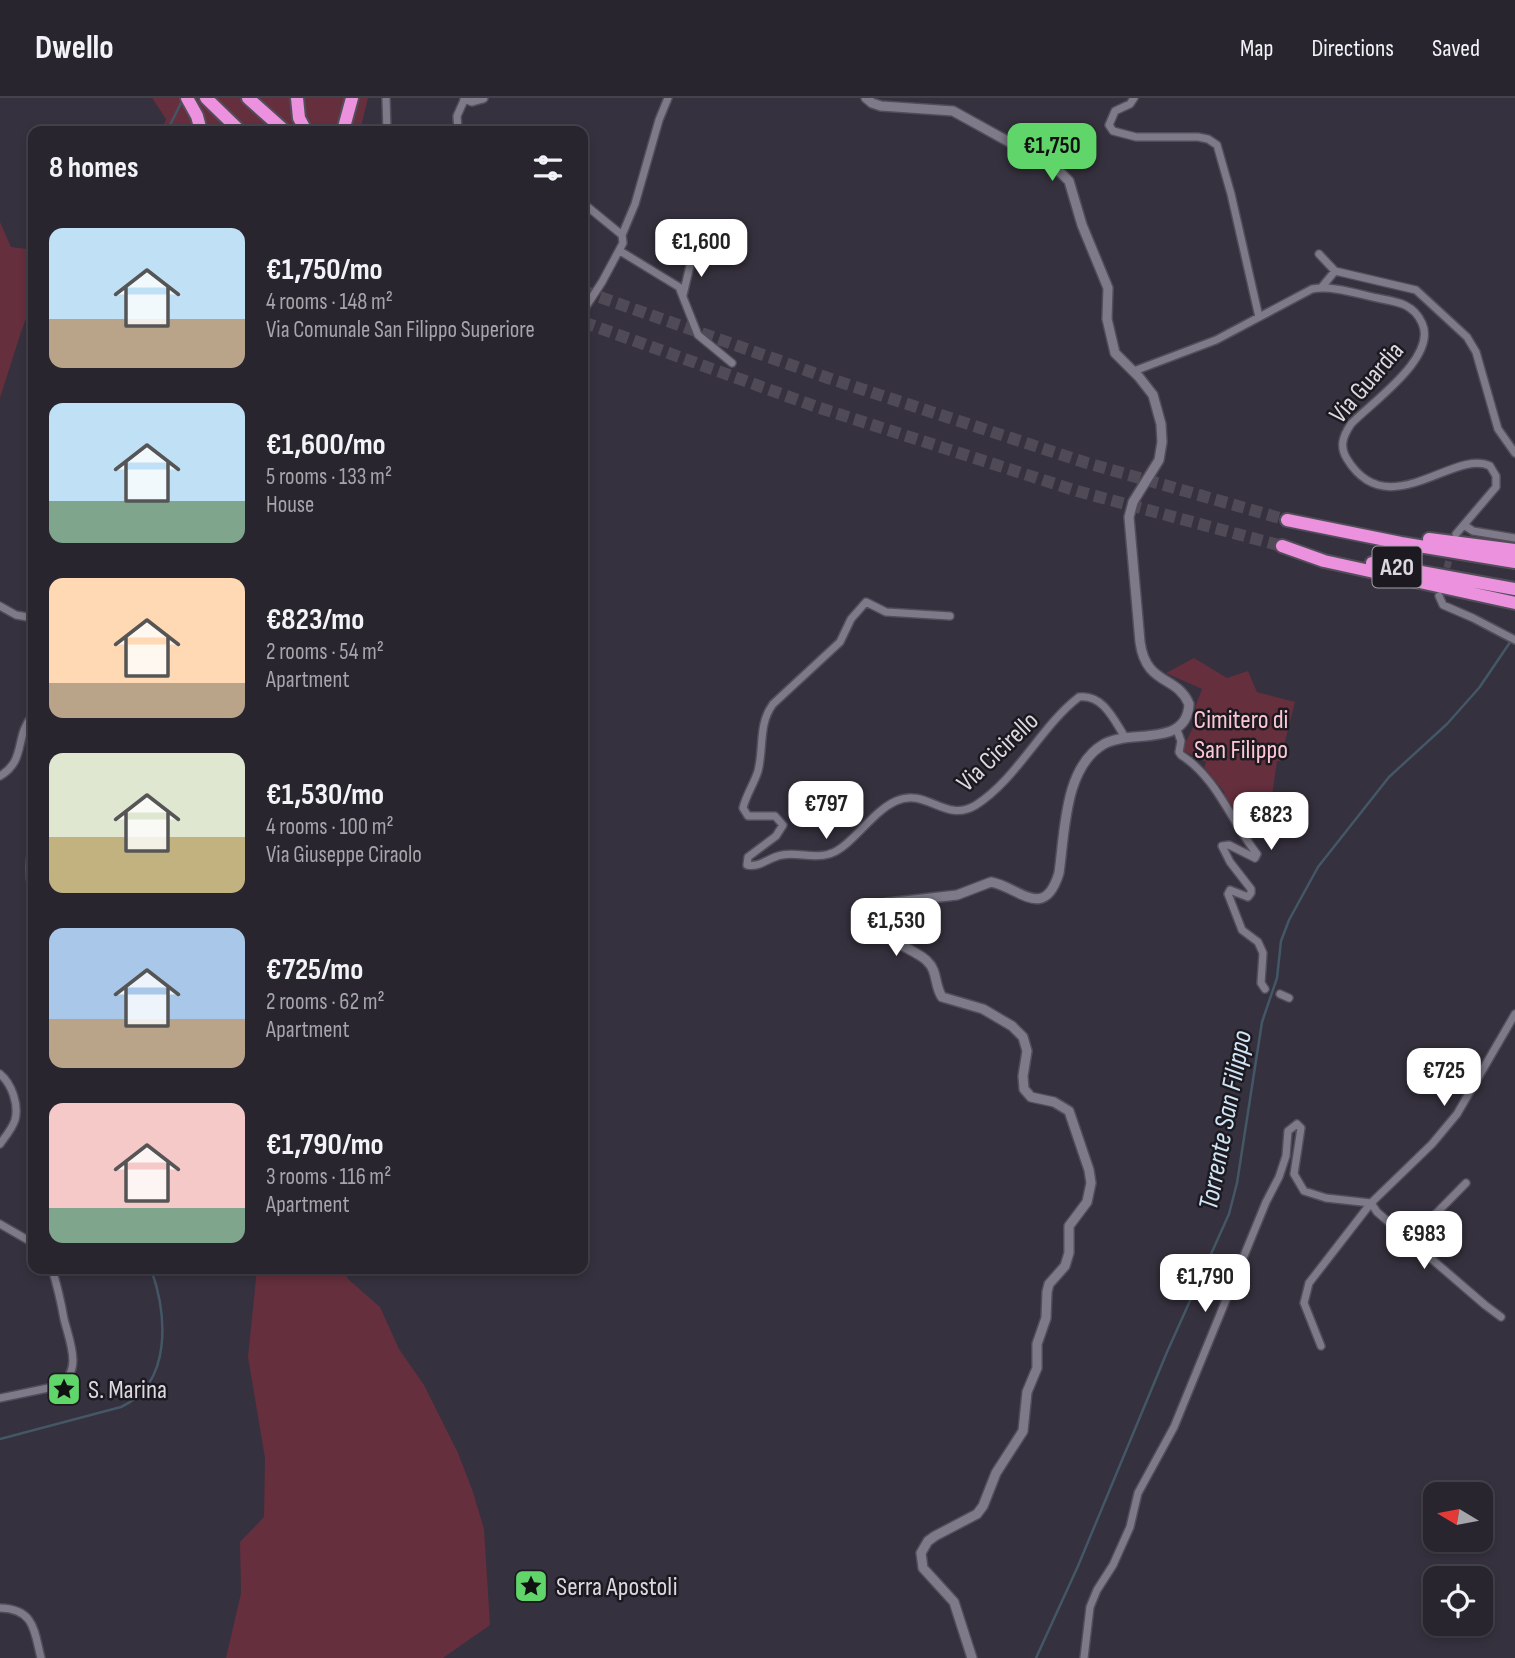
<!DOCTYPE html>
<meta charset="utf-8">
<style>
body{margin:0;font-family:"Sofia Sans Condensed",sans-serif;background:#34313a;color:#f1f3f6;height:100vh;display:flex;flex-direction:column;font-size:26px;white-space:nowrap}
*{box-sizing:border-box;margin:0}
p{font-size:23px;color:#a5a5aa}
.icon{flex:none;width:38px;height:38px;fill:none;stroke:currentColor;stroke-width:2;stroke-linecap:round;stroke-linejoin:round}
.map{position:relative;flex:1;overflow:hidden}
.sheet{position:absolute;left:28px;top:28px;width:560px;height:1148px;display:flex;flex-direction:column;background:#28252e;border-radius:14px;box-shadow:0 4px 10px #0003,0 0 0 2px #44424a}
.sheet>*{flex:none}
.needle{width:46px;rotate:280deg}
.fabs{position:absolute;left:1423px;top:1384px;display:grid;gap:14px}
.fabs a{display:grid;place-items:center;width:70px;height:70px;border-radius:14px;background:#28252e;box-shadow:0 4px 10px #0003,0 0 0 2px #44424a;font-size:35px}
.price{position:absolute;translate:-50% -60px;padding:0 16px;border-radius:14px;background:#fff;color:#222;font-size:23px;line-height:46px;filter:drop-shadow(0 2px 4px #0008)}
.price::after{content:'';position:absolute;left:50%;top:42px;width:21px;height:16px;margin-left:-10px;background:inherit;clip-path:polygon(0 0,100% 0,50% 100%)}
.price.selected{background:#60d56a;color:#111}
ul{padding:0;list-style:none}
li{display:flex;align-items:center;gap:21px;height:175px;padding:0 21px}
li span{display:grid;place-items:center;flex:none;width:196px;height:140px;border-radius:14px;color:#555}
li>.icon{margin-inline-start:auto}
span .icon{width:84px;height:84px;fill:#fffc;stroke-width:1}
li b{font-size:30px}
h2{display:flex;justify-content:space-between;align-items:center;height:84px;padding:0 21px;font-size:30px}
header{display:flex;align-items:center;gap:42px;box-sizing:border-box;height:98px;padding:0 35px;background:#28252e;border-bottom:2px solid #44424a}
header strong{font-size:33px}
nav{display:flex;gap:38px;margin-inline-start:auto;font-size:24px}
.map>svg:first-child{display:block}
.green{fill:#652f3d}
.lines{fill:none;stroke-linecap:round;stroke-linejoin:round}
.stream{stroke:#435766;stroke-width:2.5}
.minor-tunnel{stroke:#4f4a56;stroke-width:7;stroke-dasharray:7 3.5;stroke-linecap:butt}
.motorway-tunnel{stroke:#4f4a56;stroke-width:12;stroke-dasharray:12 6;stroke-linecap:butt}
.minor-casing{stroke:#524e59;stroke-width:10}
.tertiary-casing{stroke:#524e59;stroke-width:12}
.motorway-casing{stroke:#524e59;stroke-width:16}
.minor{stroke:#7f7a89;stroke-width:7}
.tertiary{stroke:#7f7a89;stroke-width:9}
.motorway{stroke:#ec91dd;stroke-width:12}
.labels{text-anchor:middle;stroke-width:5;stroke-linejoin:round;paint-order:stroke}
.shield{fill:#1c1a20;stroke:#a29fa6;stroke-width:2}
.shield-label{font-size:24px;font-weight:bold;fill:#dbd8e0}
.street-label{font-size:26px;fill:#dbd8e0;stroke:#1c1a20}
.park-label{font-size:26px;fill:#fcc7d2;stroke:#1c1a20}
.poi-label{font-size:26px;fill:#dbd8e0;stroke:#1c1a20;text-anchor:start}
.water-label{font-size:28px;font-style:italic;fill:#cfe4f4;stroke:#1c1a20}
</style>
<header>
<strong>Dwello</strong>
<nav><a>Map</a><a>Directions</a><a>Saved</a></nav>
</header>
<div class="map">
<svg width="1515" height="1560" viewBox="0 0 1515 1560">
<rect width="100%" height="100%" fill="#36313e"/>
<path class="green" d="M 152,0 L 368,0 L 360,33 L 161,33 L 166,21 Z
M 0,124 L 11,149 L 27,151 L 33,148 L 33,202 L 21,234 L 0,300 Z
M 1194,560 L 1227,580 L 1248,573 L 1257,594 L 1295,604 L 1280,663 L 1277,663 L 1270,712 L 1257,733 L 1253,733 L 1223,697 L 1225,695 L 1204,669 L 1206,664 L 1182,652 L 1200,615 L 1195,609 L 1202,591 L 1166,575 Z
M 257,1171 L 343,1171 L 348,1181 L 380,1209 L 399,1251 L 424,1287 L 458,1355 L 473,1394 L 484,1431 L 490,1527 L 443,1560 L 226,1560 L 241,1495 L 240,1444 L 264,1419 L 265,1360 L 248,1259 Z"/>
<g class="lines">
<path class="stream" d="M 167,33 L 181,5
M 33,736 C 24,757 24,785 33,806
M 0,1341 L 121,1309 C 173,1285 167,1216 151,1171
M 1036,1560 L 1078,1468 L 1167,1254 L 1229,1116 L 1237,1085 L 1262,924 L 1277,880 L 1281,843 L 1289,822 L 1318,769 L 1389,679 L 1447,626 L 1479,590 L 1515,537"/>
<path class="minor-tunnel" d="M 1444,480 L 1452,451"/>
<path class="motorway-tunnel" d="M 583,193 L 828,280 L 1087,365 L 1287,422
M 583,224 L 817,309 L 1077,393 L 1282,448"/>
<g class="minor-casing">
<path id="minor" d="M 386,0 L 387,33
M 1134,0 L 1130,6 L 1115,13 L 1109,27 L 1113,33 L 1136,39 L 1198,39 L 1208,41 L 1217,47 L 1231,96 L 1259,219
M 458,33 L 457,18 L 465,0
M 583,105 L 622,137
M 620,153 L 679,189 L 698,237 L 732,265
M 1319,156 L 1335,173 L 1416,192 L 1467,239 L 1476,254 L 1498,331 L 1515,355
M 1321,190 L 1335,173
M 683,197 L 692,159
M 583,213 L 602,184 L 623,145 L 622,137 L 635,106 L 659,22 L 668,0
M 1134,273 L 1216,242 L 1312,191 C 1334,187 1360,197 1382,201 C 1399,204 1414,207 1422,225 C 1438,259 1372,304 1351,326 C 1343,338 1339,348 1347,361 C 1388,428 1454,350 1490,368 L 1496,378 L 1496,389 L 1456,436
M 1464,427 L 1473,433 L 1515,440
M 1439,498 L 1443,507 L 1473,520 L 1515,542
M 0,508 L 16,517 L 33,520
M 950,518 L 886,514 L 866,504 L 851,521 L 840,544 L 773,606 C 758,626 764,650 758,673 C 754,686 746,697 743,710 L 748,718 L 775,718 L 783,727 L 776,738 L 748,759 L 747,767 C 760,770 769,759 782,757 C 798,754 814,761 829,756 C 851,750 871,714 896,703 C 927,689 945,726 976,707 C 1017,681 1041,628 1079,599 C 1103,596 1114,622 1125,639
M 1177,632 L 1181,643 L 1179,654 L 1181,657 C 1217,680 1231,723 1257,756 L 1255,760 L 1229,747 L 1222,748 L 1230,764 L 1251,791 L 1251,795 L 1248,799 L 1230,792 L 1228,796 L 1242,832 L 1258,844 L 1263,855 L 1261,885 L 1265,891
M 0,678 C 27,662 14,638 33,617
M 1280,896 L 1289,900
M 0,976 C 12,986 19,1007 15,1022 C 12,1031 5,1039 0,1046
M 1371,1105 L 1377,1114 L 1485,1207 L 1501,1219
M 0,1126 L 33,1145
M 1410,1142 L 1466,1085
M 1321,1248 L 1304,1205 L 1309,1185 L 1371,1105 L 1432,1046 L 1457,1016 L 1515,916
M 0,1300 L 58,1288 C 84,1274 69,1242 64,1221 C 61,1204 57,1187 52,1171
M 0,1510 C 35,1511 34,1533 41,1560
M 1084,1560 L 1090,1509 L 1097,1492 L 1113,1467 L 1130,1429 L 1138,1395 L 1174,1329 L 1266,1104 L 1279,1079 L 1286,1058 L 1288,1033 L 1297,1026 L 1301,1030 L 1294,1076 L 1304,1093 L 1326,1100 L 1371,1105"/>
</g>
<g class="tertiary-casing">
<path id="tertiary" d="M 465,0 L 472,3 L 483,0
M 866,0 L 872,5 L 881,8 L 953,13 L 1056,70 L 1069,83 L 1082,127 L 1108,190 L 1107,221 L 1115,255 L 1139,279 L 1153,297 L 1161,326 L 1162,344 L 1159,362 L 1133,404 L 1129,419 L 1140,544 C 1146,588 1177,577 1189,606 C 1187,650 1131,631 1104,646 C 1064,669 1065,734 1059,775 C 1044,824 1019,789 991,784 L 957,797 L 887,805 C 881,807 876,808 873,814 C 863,836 915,850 927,863 C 938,873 934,887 942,899 L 983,911 L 1012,928 L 1023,939 L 1027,953 L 1023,978 L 1024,991 L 1031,999 L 1054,1004 L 1069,1013 L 1089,1072 L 1091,1085 L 1087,1104 L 1069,1128 L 1069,1155 L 1065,1168 L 1049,1186 L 1047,1194 L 1046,1220 L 1037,1246 L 1037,1270 L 1027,1294 L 1023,1333 L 996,1375 L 983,1408 L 977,1416 L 935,1438 L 928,1443 L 921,1455 L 923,1470 L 954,1504 L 972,1560"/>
</g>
<g class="motorway-casing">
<path id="motorway" d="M 187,0 L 197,18 L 201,33
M 206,0 L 240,33
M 248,0 L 285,33
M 297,0 L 299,20 L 306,33
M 343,33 L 352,0
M 1287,422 L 1401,445 L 1515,464
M 1429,441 L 1515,452
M 1282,448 L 1324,463 L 1515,505
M 1372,465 L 1515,491"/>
</g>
<use href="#minor" class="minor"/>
<use href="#tertiary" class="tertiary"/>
<use href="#motorway" class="motorway"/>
</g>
<defs>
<g id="sight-square" transform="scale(1.75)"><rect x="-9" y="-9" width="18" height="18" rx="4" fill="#60d56a" stroke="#1c1a20"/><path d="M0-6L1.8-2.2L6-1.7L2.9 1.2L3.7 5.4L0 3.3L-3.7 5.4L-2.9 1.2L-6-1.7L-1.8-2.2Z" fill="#111"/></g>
</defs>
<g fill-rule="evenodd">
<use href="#sight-square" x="64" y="1291"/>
<use href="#sight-square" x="531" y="1488"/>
</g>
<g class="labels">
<rect class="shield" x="1372.5" y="448.5" width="49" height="41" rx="5"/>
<g class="shield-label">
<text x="1397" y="477">A20</text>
</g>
<g class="street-label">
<text transform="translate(1366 284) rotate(-49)" y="9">Via Guardia</text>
<text transform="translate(997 653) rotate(-44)" y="9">Via Cicirello</text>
</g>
<g class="park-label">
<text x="1241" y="630">Cimitero di<tspan x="1241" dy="30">San Filippo</tspan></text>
</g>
<g class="poi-label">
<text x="88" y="1300">S. Marina</text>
<text x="556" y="1497">Serra Apostoli</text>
</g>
<g class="water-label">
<text transform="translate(1224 1022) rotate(-79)" y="10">Torrente San Filippo</text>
</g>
</g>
</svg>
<div class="fabs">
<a><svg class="needle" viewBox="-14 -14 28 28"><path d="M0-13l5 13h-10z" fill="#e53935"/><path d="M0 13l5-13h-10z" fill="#a5a5aa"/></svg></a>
<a><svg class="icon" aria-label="locate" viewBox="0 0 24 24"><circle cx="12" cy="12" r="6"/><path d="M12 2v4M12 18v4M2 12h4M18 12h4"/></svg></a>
</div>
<b class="price selected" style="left:1052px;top:85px">€1,750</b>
<b class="price" style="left:701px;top:181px">€1,600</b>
<b class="price" style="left:826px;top:743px">€797</b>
<b class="price" style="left:1271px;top:754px">€823</b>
<b class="price" style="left:896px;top:860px">€1,530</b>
<b class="price" style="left:1444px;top:1010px">€725</b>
<b class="price" style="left:1424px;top:1173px">€983</b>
<b class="price" style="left:1205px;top:1216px">€1,790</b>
<section class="sheet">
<h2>8 homes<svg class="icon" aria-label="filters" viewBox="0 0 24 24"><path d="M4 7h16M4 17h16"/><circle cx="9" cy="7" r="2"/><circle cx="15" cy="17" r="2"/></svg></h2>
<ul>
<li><span style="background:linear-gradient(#bfe0f5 65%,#b9a48a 0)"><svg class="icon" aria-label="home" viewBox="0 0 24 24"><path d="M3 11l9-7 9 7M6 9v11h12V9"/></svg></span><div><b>€1,750/mo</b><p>4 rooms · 148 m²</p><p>Via Comunale San Filippo Superiore</p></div></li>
<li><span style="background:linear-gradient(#bfe0f5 70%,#7fa58c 0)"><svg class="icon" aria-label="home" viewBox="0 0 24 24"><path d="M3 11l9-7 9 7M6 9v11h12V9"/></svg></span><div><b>€1,600/mo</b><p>5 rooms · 133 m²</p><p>House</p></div></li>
<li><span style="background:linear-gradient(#ffd9b3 75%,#b9a48a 0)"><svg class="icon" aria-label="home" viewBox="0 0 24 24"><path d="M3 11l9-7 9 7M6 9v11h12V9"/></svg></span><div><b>€823/mo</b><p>2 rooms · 54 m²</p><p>Apartment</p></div></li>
<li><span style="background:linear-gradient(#dfe7d0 60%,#c2b280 0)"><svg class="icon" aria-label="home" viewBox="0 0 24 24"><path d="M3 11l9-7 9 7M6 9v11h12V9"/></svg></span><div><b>€1,530/mo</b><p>4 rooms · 100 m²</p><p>Via Giuseppe Ciraolo</p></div></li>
<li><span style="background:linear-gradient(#a9c7e8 65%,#b9a48a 0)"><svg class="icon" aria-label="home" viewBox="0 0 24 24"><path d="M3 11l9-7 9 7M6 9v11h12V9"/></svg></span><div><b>€725/mo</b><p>2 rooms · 62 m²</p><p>Apartment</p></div></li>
<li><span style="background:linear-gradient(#f6c9c9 75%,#7fa58c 0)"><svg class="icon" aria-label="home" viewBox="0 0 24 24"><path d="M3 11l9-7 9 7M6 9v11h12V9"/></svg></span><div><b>€1,790/mo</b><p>3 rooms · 116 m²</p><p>Apartment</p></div></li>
</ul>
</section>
</div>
